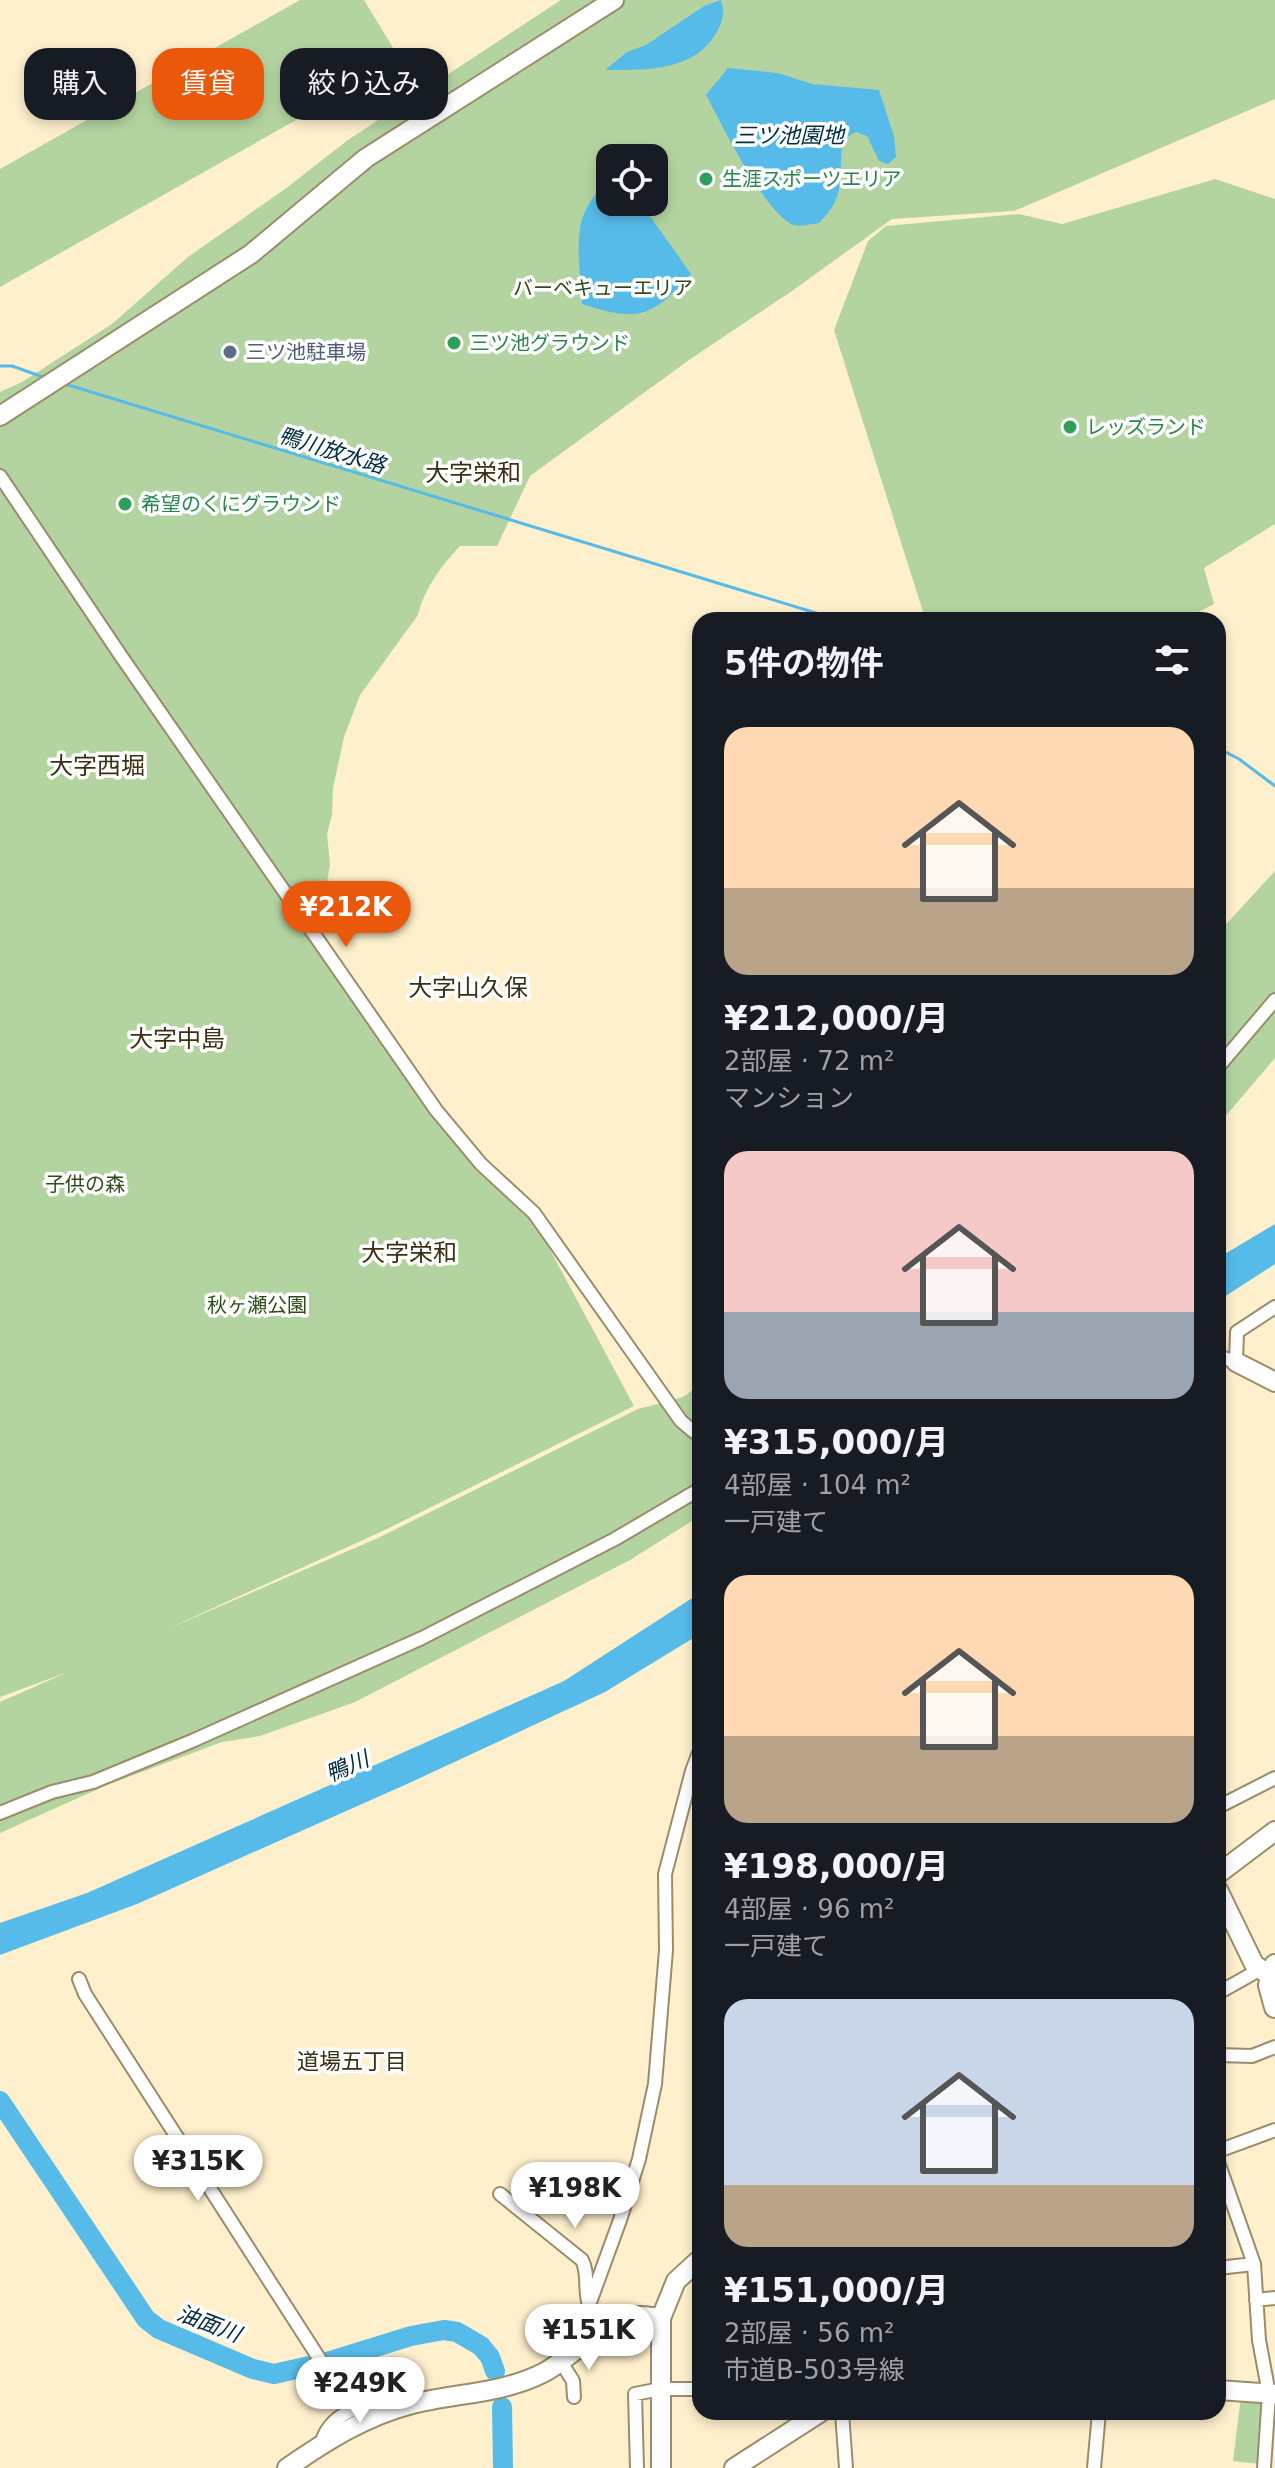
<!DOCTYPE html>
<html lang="ja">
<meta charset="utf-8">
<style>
body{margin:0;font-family:"DejaVu Sans","Noto Sans JP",sans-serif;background:#20242c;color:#f1f3f6;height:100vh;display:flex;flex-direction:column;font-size:30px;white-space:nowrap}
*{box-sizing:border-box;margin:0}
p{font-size:26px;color:#9ea1a6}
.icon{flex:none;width:44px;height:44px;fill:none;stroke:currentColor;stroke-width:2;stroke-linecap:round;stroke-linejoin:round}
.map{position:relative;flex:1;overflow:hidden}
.sheet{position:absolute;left:692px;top:612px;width:534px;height:1808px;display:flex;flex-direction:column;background:#171b24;border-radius:24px;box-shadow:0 4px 12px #0003}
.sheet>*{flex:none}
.guide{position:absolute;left:24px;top:48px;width:548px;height:72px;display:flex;gap:16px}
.buttons{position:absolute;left:596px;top:144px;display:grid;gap:16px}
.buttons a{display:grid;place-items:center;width:72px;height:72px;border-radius:16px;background:#171b24;box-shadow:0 4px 12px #0003;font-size:40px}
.price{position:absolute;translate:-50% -68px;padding:0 18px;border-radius:28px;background:#fff;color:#222;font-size:26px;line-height:52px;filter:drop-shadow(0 2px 4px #0008)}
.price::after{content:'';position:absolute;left:50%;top:48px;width:24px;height:18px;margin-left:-12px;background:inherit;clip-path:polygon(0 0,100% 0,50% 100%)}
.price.on{background:#ea580c;color:#fff}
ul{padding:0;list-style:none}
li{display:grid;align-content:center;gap:16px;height:424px;padding:0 32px}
li span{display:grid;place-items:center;height:248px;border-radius:24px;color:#555}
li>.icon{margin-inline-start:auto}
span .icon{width:144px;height:144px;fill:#fffc;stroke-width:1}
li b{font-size:34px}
h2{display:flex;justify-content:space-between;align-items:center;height:96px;padding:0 32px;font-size:34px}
.tag{padding:0 28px;border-radius:24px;background:#171b24;box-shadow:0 4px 12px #0003;font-size:28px;line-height:72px}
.tag.on{background:#ea580c;color:#fff}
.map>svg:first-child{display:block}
.green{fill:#b3d4a0;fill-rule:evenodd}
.water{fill:#57bbea}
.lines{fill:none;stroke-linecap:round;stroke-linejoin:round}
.stream{stroke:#57bbea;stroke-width:3}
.river{stroke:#57bbea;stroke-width:20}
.street-casing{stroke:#998d6b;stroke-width:16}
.secondary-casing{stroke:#998d6b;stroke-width:22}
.primary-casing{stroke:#998d6b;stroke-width:24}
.street{stroke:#fff;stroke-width:12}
.secondary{stroke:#fff;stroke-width:18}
.primary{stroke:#fff;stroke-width:20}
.leisure-dot{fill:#2e9e5b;stroke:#fefefe;stroke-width:3}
.service-dot{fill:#5c6f8a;stroke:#fefefe;stroke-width:3}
.labels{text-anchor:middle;stroke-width:7;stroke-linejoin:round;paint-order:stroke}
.leisure-label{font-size:20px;fill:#27864d;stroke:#fefefe;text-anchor:start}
.park-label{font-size:20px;fill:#2f4d18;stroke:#fefefe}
.service-label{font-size:20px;fill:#4e5e75;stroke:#fefefe;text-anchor:start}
.water-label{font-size:22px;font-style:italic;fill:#002e41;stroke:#fefefe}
.neighbourhood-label{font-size:22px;fill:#3b3011;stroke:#fefefe}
.quarter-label{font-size:24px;fill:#3b3011;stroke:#fefefe}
</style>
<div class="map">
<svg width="1275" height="2468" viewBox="0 0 1275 2468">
<rect width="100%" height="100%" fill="#fef0cc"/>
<path class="green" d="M 300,0 L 364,0 L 401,61 L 0,287 L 0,169 Z
M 561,0 L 1275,0 L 1275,99 L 1014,211 L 892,219 L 792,291 L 689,360 L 530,476 L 497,546 L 460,546 C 442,565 424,589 418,615 L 360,695 L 344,737 L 333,788 L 332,815 L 327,834 L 330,865 L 317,941 L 405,1070 L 533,1218 L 634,1406 L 387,1529 L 165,1630 L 378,1538 L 638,1409 L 683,1397 L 700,1385 L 700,1516 L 630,1560 L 355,1702 L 260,1736 L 222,1742 L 107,1785 L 0,1833 L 0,1702 L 68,1672 L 0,1697 L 0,392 L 22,382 L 112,324 L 188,257 L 285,189 L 348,140 ZM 610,158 L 654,158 L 654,202 L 610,202 Z
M 1215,179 L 1275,199 L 1275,524 L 1204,568 L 1214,604 L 1183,620 L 938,620 L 924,615 L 834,330 L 868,241 L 886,226 L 1019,214 L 1062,224 Z
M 1275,871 L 1275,1058 L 1218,1125 L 1218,933 Z
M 1241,2396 L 1261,2399 L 1266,2405 L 1260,2464 L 1233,2461 Z"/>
<path class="water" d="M 721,0 C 725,11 723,20 718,30 C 696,72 646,70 605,70 L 627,52 L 646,45 L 704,6 Z
M 728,68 L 778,73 L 812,84 L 879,90 L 894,136 L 896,157 L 888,164 L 879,161 L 867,136 L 856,132 L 843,139 C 837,175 849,194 819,223 C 812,224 801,227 794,225 C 766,216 721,123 706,95 Z
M 610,174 L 610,202 L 640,202 L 691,274 C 652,317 639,323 582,304 C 581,278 575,244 582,219 C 588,202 600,188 610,174 Z
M 1275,1224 L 1275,1264 L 1218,1301 L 1218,1258 Z
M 700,1593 L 700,1634 L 605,1692 L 407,1784 L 137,1904 L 0,1955 L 0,1923 L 87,1893 L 564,1681 Z"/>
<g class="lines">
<path class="stream" d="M 0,366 L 12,366 L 46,378
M 65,384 L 839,620
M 1218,748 L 1239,759 L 1275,786"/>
<path class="river" d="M 0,2101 L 146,2319 L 159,2329 L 253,2369 L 274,2374 L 327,2362 L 411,2336 L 444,2330 L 457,2332 L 481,2346 L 490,2357 L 495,2371
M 502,2407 L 503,2468"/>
<g class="street-casing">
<path id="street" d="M 0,476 L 121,656 L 436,1110 L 481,1164 L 534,1213 L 681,1421 L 694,1432 L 700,1431
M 1218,1067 L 1275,1000
M 1218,1356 L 1236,1362 L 1237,1332 L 1275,1307
M 1218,1807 L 1275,1778
M 0,1813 L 52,1792 L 93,1782 L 192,1741 L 422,1638 L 615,1539 L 700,1489
M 79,1979 L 85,1994 L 351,2408
M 1218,1993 L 1259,1970
M 1218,2055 L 1252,2056 L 1275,2047
M 1218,2151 L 1275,2130
M 1218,2162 L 1254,2264 L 1259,2340 L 1269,2394 L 1264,2468
M 500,2194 L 582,2260 C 589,2273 584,2291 589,2305
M 1218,2268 L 1254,2264
M 1256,2300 L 1275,2298
M 601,2333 L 589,2314 L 589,2305 L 620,2220 L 639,2159 L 655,2084 L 666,1950 L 665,1874 L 692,1771 L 700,1750
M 561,2362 L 573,2381 L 574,2397
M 842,2412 L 846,2468
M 321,2445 C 328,2414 365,2399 394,2407
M 637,2468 L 635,2394 L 660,2389 L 700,2389
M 1094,2468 L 1099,2412"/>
</g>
<g class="secondary-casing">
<path id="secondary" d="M 0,416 L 251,254 L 366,158 L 614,0
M 1236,1362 L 1275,1382
M 1218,1874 L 1275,1831
M 1218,1890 L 1254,1964 L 1270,1976
M 1218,2390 L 1275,2394
M 287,2468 C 326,2441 365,2416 412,2404 C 457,2393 501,2394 543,2373 C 570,2359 598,2326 625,2318 C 636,2314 650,2317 661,2318
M 661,2468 L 661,2318 L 676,2281 L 700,2259
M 734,2468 L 821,2412"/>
</g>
<g class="primary-casing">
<path id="primary" d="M 1275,1965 L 1269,1985 L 1275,2007"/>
</g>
<use href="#street" class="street"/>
<use href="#secondary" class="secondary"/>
<use href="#primary" class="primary"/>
</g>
<g class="leisure-dot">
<circle cx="706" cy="179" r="8"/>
<circle cx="454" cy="343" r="8"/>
<circle cx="1070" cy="427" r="8"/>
<circle cx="125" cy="504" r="8"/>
</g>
<circle class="service-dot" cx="230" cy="352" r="8"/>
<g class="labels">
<g class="leisure-label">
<text x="722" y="186">生涯スポーツエリア</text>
<text x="470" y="350">三ツ池グラウンド</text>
<text x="1086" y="434">レッズランド</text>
<text x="141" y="511">希望のくにグラウンド</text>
</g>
<g class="park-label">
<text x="603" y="295">バーベキューエリア</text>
<text x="85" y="1191">子供の森</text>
<text x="257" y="1312">秋ヶ瀬公園</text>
</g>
<g class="service-label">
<text x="246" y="359">三ツ池駐車場</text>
</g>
<g class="water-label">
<text x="789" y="143">三ツ池園地</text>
<text transform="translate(332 450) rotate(17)" y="8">鴨川放水路</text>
<text transform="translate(347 1766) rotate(-23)" y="8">鴨川</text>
<text transform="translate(209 2323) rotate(21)" y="8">油面川</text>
</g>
<g class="neighbourhood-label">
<text x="352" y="2069">道場五丁目</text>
</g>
<g class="quarter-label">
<text x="473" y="481">大字栄和</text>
<text x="97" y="774">大字西堀</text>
<text x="468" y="996">大字山久保</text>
<text x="177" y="1047">大字中島</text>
<text x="409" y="1261">大字栄和</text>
</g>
</g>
</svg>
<div class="buttons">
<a><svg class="icon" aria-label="locate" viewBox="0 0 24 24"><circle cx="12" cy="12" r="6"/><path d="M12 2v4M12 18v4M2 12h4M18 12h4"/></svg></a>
</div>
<b class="price on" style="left:346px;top:949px">¥212K</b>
<b class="price" style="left:198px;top:2203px">¥315K</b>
<b class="price" style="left:575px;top:2230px">¥198K</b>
<b class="price" style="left:589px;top:2372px">¥151K</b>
<b class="price" style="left:360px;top:2425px">¥249K</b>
<div class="guide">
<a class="tag">購入</a>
<a class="tag on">賃貸</a>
<a class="tag">絞り込み</a>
</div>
<section class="sheet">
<h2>5件の物件<svg class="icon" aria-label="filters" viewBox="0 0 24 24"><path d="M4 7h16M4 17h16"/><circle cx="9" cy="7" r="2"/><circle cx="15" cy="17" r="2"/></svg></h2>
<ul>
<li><span style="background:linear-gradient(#ffd9b3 65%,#b9a48a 0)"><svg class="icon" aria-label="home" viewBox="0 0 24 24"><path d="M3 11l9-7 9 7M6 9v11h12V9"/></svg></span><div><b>¥212,000/月</b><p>2部屋 · 72 m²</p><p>マンション</p></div></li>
<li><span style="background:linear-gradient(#f6c9c9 65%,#9aa5b1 0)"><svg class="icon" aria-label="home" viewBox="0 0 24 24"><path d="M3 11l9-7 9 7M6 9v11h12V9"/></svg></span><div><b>¥315,000/月</b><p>4部屋 · 104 m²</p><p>一戸建て</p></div></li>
<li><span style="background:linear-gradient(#ffd9b3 65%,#b9a48a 0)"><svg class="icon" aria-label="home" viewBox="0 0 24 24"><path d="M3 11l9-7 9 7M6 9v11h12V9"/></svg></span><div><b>¥198,000/月</b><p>4部屋 · 96 m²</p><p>一戸建て</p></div></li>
<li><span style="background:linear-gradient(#c9d6e8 75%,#b9a48a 0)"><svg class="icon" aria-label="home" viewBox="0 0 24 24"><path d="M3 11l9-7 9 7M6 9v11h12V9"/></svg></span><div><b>¥151,000/月</b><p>2部屋 · 56 m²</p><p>市道B-503号線</p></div></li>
</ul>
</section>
</div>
